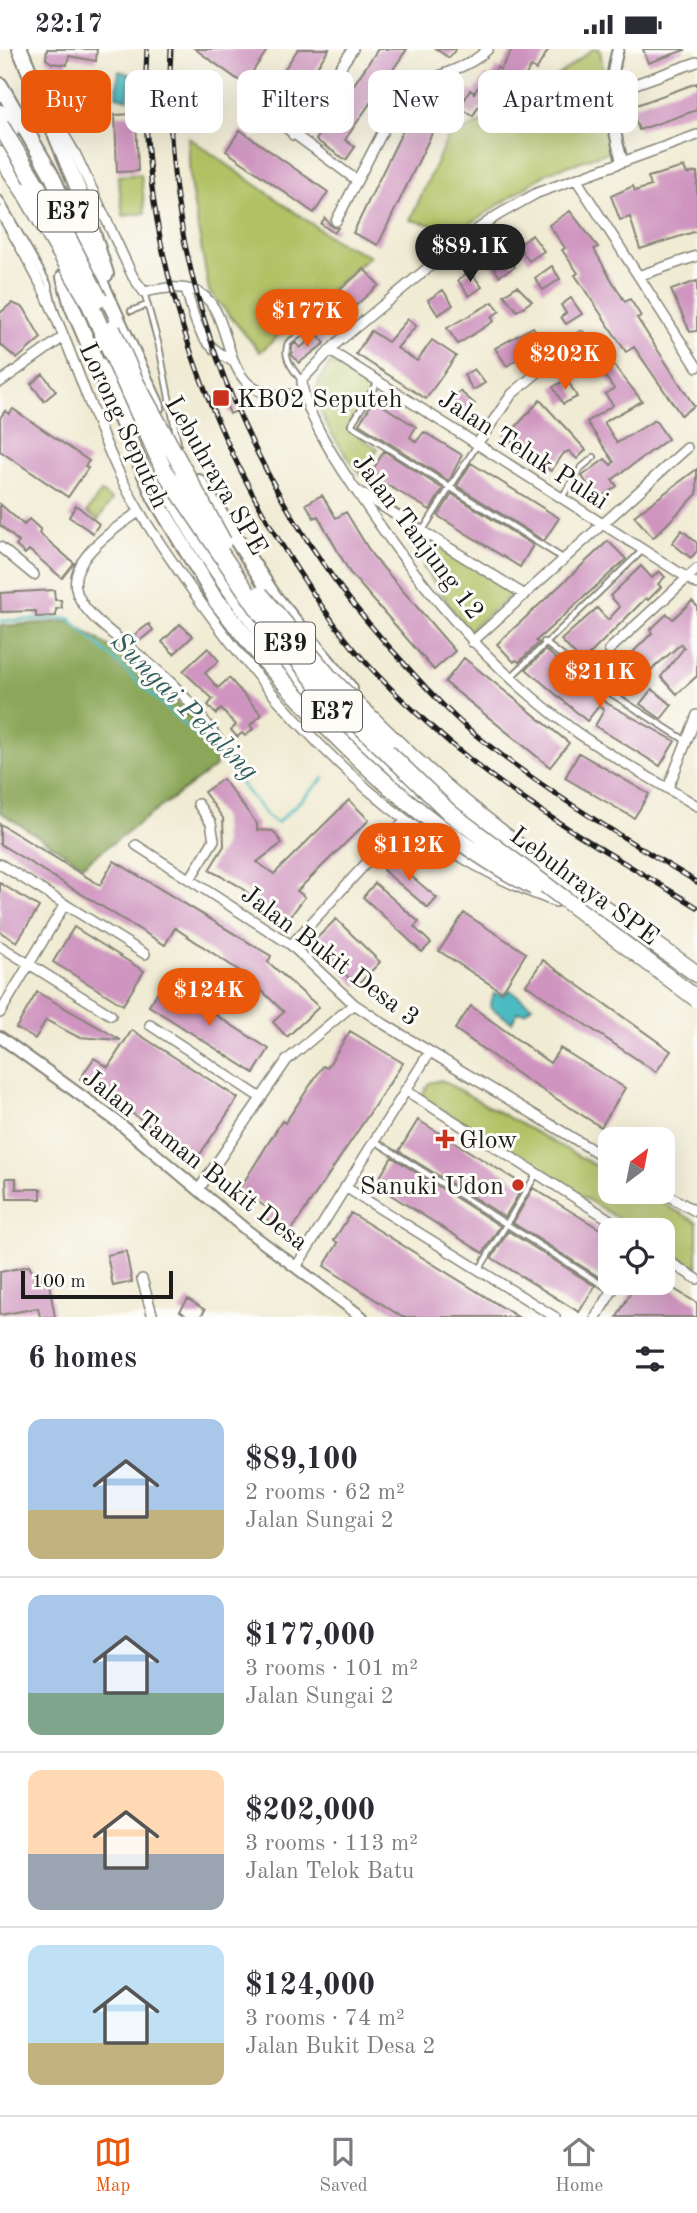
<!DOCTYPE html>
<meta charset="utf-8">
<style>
body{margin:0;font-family:"Old Standard TT",serif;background:#f2f2f3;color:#2b2b33;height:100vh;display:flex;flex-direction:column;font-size:26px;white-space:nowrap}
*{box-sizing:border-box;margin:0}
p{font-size:23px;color:#7c7c81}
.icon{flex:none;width:38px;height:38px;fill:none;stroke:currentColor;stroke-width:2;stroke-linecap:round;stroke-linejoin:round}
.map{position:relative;height:1268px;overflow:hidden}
.drawer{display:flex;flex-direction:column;background:#fff;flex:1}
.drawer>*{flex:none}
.banner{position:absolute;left:21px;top:21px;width:656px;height:63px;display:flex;gap:14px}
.needle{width:46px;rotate:32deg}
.fabs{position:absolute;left:598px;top:1078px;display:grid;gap:14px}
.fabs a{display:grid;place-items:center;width:77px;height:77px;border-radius:14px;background:#fff;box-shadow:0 7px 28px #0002;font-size:35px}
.scale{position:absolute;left:21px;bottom:18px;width:152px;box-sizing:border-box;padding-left:7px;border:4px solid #1c1c1c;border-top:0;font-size:19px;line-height:24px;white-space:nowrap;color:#1c1c1c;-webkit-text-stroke:5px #fdfcf7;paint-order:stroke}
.price{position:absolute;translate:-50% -60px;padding:0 16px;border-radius:24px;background:#ea580c;color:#fff;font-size:23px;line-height:46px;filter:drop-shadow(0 2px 4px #0008)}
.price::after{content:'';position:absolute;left:50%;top:42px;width:21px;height:16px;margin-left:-10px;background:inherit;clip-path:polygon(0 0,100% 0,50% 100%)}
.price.selected{background:#222;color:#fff}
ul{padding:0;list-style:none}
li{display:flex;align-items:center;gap:21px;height:175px;padding:0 28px}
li+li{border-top:2px solid #e1e1e2}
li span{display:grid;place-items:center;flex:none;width:196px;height:140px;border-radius:14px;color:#555}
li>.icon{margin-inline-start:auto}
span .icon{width:84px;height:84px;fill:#fffc;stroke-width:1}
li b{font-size:30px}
h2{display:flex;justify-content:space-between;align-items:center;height:84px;padding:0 28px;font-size:30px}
.pill{padding:0 24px;border-radius:14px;background:#fff;box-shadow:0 7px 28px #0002;font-size:24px;line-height:63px}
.pill.selected{background:#ea580c;color:#fff}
.status{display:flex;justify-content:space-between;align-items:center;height:49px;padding:0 35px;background:#fff;direction:ltr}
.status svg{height:19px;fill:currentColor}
.tabs{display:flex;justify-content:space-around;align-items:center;height:98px;border-top:2px solid #e1e1e2;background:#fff;font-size:19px;color:#7c7c81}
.tabs a{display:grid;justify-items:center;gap:4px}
.tabs .selected{color:#ea580c}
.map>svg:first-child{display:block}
.green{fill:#b1c164;stroke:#666e40;stroke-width:2}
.forest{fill:#8ca75a;stroke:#54623b;stroke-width:2}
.water{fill:#4cbbc2;stroke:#346c6f;stroke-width:2}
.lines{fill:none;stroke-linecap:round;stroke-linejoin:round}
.stream{stroke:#4cbbc2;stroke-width:2.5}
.building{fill:#cf95c0}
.service-casing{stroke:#868478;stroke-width:8}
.minor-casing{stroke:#868478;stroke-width:12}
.tertiary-casing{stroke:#868478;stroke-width:14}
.trunk-casing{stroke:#868478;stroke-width:18}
.motorway-casing{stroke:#868478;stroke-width:19}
.service{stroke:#fff;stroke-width:4.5}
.minor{stroke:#fff;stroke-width:9}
.tertiary{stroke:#fff;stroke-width:10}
.trunk{stroke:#fff;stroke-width:14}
.motorway{stroke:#fff;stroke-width:16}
.rail-casing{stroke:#1c1c1c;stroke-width:5}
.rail{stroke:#fdfcf7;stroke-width:2.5;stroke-dasharray:8;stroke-linecap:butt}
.motorway-bridge-casing{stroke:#868478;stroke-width:19;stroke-linecap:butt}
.motorway-bridge{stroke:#fff;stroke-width:16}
.poi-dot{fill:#c8321e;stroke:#fdfcf7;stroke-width:2.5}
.labels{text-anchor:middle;stroke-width:6;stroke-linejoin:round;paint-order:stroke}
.shield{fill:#fdfcf7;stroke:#605f5e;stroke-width:2}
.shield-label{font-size:24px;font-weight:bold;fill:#1c1c1c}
.poi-label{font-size:26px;fill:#1c1c1c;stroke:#fdfcf7;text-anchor:start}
.street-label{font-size:26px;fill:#1c1c1c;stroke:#fdfcf7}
.water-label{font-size:28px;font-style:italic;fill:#2f5c5e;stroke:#fdfcf7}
</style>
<div class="status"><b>22:17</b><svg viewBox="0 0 49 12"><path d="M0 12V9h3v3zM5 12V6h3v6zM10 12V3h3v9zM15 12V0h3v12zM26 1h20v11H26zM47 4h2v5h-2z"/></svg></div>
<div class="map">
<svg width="697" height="1268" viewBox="0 0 697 1268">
<rect width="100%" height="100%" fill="#fdfcf7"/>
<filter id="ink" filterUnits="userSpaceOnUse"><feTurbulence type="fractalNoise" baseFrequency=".0143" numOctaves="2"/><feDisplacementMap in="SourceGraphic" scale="14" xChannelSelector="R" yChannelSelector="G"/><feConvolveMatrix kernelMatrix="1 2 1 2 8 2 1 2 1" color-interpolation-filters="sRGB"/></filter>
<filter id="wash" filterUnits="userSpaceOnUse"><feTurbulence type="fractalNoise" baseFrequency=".00686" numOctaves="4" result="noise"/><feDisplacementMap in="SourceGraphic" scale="28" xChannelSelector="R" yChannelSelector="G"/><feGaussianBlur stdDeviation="1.57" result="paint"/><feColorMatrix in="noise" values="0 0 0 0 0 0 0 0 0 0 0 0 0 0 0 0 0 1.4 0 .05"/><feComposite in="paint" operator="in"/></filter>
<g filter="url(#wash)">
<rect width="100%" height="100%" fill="#f0ebd3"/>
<path class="green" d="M 593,0 L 600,0 L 614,101 L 549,123 L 459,182 L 410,171 L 447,90 L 522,54 Z
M 188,88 L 336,192 L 370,207 L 260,303 L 209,242 L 190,134 Z
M 141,125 L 145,164 L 123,167 L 118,127 Z
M 331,313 L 373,339 L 347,379 L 378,400 L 361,426 C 346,405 312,365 317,338 C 319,330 327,320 331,313 Z
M 101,443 L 112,451 L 98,471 L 87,463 Z
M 437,497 L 516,543 L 468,582 L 423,518 Z
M 441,1031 L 611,1125 L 611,1143 L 642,1143 L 697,1173 L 697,1219 L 663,1198 L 663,1181 L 637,1181 L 421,1048 L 429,1034 Z"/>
<path class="forest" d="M 70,572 L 155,628 L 214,695 L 216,717 L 83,816 L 0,763 L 0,577 Z"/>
<path class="water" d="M 119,22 L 130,25 L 128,50 L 116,47 Z
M 510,941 L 532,957 L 525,963 L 517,963 L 512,973 L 490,958 L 494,944 L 502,946 Z"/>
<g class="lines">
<path class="stream" d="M 0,572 L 69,569 L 217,706 L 268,768 L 277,774 L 324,729"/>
</g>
<g id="blocks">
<path class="building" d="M 47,0 L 97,0 L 96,12 L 69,7 L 67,16 L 52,14 L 46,10 Z
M 195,0 L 268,0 L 244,35 Z
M 298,0 L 329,0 L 289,60 L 268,45 Z
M 378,0 L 407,0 L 345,91 L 355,98 L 346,111 L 316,91 Z
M 436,0 L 456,0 L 449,9 Z
M 513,0 L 549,0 L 536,21 L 531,18 L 525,27 L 522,26 L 500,60 L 492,55 L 487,64 L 478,58 L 473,67 L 461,59 L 455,69 L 450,65 L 444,74 L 441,72 L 434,80 L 378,196 L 353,184 L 406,75 L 419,58 L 422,60 L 428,51 L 435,55 L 441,46 L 451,53 L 456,44 L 465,50 L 470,41 L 474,44 L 486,26 L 491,28 L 497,18 L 500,21 Z
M 643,0 L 684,0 L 685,1 L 648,14 Z
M 697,34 L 697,61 L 639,81 L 631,58 Z
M 136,65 L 138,122 L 117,123 L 115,66 Z
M 240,81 L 328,143 L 314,164 L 226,102 Z
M 684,118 L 687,125 L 697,123 L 697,182 L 640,200 L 630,168 L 620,171 L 611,147 L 633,137 L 635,142 L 651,137 L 648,128 Z
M 570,162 L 598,198 L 594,200 L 608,225 L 625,253 L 630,250 L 641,267 L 637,269 L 694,357 L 681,366 L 634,298 L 626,303 L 575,226 L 578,224 L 562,201 L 565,199 L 549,176 Z
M 325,169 L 332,178 L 338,179 L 334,184 L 321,175 Z
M 532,186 L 544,202 L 529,212 L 518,197 Z
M 506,203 L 515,218 L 499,227 L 490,212 Z
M 552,217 L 560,230 L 543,241 L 535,229 Z
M 364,220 L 379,236 L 346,265 L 331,248 Z
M 470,222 L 482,238 L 469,247 L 458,231 Z
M 697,232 L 697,282 L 690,283 L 671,241 Z
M 517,237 L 532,252 L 517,262 L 504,246 Z
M 443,241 L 453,256 L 438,266 L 428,251 Z
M 571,249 L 582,265 L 566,275 L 561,268 L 566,264 L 561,256 Z
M 493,253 L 500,262 L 491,268 L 494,272 L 458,295 L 447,279 Z
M 12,254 L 24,259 L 41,289 L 17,310 L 0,295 L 0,264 Z
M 408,270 L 416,277 L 397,299 L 417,312 L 432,291 L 456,307 L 426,350 L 356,305 L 371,282 L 388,293 Z
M 533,278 L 543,291 L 507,317 L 495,299 Z
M 317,285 L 325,294 L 299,314 L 292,306 L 292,297 L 296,294 L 300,299 Z
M 609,310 L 642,352 L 604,373 L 617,394 L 655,371 L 668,390 L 612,431 L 617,437 L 597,451 L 582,427 L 605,410 L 611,416 L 614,413 L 587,373 L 613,356 L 605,345 L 614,340 L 603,324 L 599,327 L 594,319 Z
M 474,320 L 485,334 L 473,341 L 464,326 Z
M 43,325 L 56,342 L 44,352 L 31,335 Z
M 567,330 L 577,348 L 563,355 L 553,338 Z
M 460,342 L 475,355 L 464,368 L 449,355 Z
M 230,346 L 237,362 L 230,365 L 223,349 Z
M 374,351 L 416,378 L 410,388 L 416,393 L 424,383 L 462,406 L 449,432 L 359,375 Z
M 540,351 L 586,401 L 577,410 L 569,402 L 564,404 L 551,422 L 504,386 L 509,379 L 512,382 Z
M 13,360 L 89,412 L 85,417 L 88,419 L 68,448 L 0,402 L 0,369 L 5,362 L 9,365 Z
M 384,402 L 443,440 L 430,461 L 370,426 Z
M 471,414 L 559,469 L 544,492 L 457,437 Z
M 697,420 L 697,445 L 653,489 L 634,467 Z
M 452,445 L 533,496 L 520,518 L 438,467 Z
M 322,446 L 336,469 L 346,463 L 372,506 L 455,602 L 434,621 L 350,524 L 318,467 L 314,469 L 306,455 Z
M 0,455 L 24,476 L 29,470 L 41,481 L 39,484 L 74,514 L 62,529 L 29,501 L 25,505 L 16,497 L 19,493 L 0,476 Z
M 76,456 L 99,475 L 93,484 L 69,468 Z
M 682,481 L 697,494 L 697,502 L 691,509 L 672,494 Z
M 608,492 L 626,510 L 536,592 L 539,594 L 519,613 L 516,611 L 514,613 L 497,595 Z
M 641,517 L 652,529 L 659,522 L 665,528 L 658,535 L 661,538 L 648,551 L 646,549 L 582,613 L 561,591 L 597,559 L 608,571 L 620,558 L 610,547 Z
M 54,541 L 55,551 L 61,551 L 62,559 L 56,560 L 56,567 L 36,568 L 36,562 L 1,563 L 0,544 Z
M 692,552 L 697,557 L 697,627 L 677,645 L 661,628 L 684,599 L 681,595 L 629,640 L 624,633 L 620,637 L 613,629 L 634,611 L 630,606 L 652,584 L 650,581 L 667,565 L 673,570 Z
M 149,575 L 153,581 L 138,593 L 133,587 Z
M 180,575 L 193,587 L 174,605 L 162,593 Z
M 208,599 L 219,612 L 205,624 L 218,639 L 229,629 L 262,666 L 250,676 L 253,680 L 245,687 L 242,684 L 237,688 L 231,681 L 236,676 L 221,660 L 216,665 L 208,656 L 213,650 L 183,622 Z
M 546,601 L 605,653 L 675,692 L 660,717 L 595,677 L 604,661 L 599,657 L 587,672 L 526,620 Z
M 464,609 L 569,694 L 550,718 L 445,633 Z
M 652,640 L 672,656 L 661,670 L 640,655 Z
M 579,704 L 649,745 L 634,769 L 565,729 Z
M 223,730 L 257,775 L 257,781 L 273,782 L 282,794 L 257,813 L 274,825 L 349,751 L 369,771 L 297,842 L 305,848 L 286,873 L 236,835 L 209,821 L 224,797 L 223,769 L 204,743 Z
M 0,775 L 100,836 L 114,812 L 271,907 L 268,913 L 319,958 L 287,988 L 273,973 L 284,963 L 257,937 L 259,935 L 175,879 L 165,896 L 0,795 Z
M 390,809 L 437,849 L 428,859 L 383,821 Z
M 0,834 L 39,858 L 17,893 L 0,883 Z
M 375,834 L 419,873 L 414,878 L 431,894 L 422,903 L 363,848 Z
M 464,864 L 526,904 L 502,943 L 439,902 Z
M 336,870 L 380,913 L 357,937 L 313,893 Z
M 74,878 L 144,922 L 123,956 L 53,913 Z
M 543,911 L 671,1002 L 656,1023 L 526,936 Z
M 164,933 L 269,1000 L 254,1024 L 149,957 Z
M 37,943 L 121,991 L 78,988 L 46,971 L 35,990 L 16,979 Z
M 471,957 L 550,1014 L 560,999 L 625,1039 L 601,1078 L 525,1030 L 455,980 Z
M 132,981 L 238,1049 L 198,1108 L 80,1030 L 94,1009 L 108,1018 Z
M 350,982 L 403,1014 L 289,1185 L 264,1168 L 269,1160 L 239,1141 L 282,1072 L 285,1074 L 323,1017 L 327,1019 Z
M 418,1071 L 524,1136 L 505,1168 L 399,1102 Z
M 392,1108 L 500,1177 L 483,1204 L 375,1136 Z
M 6,1129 L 16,1129 L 16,1140 L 41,1140 L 41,1150 L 7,1150 Z
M 533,1139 L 611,1187 L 611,1208 L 599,1228 L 513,1174 Z
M 351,1164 L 518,1268 L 402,1268 L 324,1217 L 338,1194 L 334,1191 Z
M 508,1182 L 595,1237 L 579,1263 L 492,1209 Z
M 126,1202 L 132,1233 L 113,1237 L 107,1206 Z
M 29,1217 L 35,1228 L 48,1229 L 55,1268 L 40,1268 L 38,1259 L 0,1266 L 0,1223 Z
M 636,1234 L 664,1234 L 697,1254 L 697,1268 L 617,1268 Z
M 188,1250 L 205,1261 L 200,1268 L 189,1268 L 180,1262 Z"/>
</g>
</g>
<g filter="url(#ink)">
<use href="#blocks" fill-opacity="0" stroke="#868478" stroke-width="2"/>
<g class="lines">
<g class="service-casing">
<path id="service" d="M 0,150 L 48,234 L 56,264
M 144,243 L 159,297 L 178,395
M 131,262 L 147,256
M 301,331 C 293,320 282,308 288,294 L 334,260
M 378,333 L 351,376 L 564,510
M 562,448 L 581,419 L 594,408
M 423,481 L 477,396
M 544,593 L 612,645 L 685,691
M 512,627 L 643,501
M 375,1092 L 612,1242
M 479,1221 L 537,1124"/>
</g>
<g class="minor-casing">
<path id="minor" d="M 610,44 L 697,13
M 259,59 L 355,130
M 55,70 L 76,106 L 133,228 L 144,243 C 160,240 177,236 193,241 C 243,257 209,365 303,343
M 293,86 L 353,0
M 697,86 L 537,144 L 498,166 L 458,194 L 337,294 L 302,331 C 302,361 338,415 355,440 C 417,533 480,611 571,679 C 610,708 655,731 697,757
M 576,130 L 697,318
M 0,162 C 17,193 36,223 50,255 C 75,310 92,367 118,422 C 136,462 162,497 187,534 C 280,667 399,797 556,853
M 336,172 L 402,46 C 429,25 464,24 488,0
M 641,226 L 697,207
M 186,240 C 197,278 198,294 234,313
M 329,301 L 697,535
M 0,333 L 62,289
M 477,395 L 512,345 L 581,287
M 356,441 L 525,546
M 139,463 C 18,542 94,563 166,629 C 190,651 208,677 228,703
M 0,498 L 34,526
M 472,593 L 687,399
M 609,601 L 697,520
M 668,739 L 697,666
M 136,796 L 291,896 L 354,955 L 384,975 L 611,1112
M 0,815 L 145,905
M 190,830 L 214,791 L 211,774 L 198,755
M 291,896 L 405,772
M 0,897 L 111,966
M 0,964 L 65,855
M 150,976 L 261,1049
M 405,1041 L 626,1181
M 345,1138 L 555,1268
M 199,1140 L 287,1011 L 354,955
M 662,1143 L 697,1163
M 663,1209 L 697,1230
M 296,1218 L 429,1004
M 142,1230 L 153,1268
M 596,1268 L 617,1234"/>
</g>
<g class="tertiary-casing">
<path id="tertiary" d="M 618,0 C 607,39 611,73 622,112
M 0,988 L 119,1074 L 245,1180 L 362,1268"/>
</g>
<g class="trunk-casing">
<path id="trunk" d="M 20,0 L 81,147 L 106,225
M 0,36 L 51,125 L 157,357
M 0,63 L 11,83
M 64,228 L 72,257 L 155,449 L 216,551 L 225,559
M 108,315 L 138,379
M 162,428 C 236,575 355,704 486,801
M 199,433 L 274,548 L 350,640"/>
</g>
<g class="motorway-casing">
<path id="motorway" d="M 0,106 L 24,142
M 216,551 L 265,612
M 391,689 C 483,779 592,850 697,925"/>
</g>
<use href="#service" class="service"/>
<use href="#minor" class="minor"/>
<use href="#tertiary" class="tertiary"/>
<use href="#trunk" class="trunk"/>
<use href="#motorway" class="motorway"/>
<g class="rail-casing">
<path id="rail" d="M 147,0 C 134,209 218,420 342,585 C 373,625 411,660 449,693 C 525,759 612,805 697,858
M 171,0 C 158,226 250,449 402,612 C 422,634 442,657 465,677 C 536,737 617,785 697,833"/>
</g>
<use href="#rail" class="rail"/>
<g class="motorway-bridge-casing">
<path id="motorway-bridge" d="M 0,76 L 65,183 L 99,250
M 24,142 L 88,251 L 164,421 L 261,564 L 319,637 L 450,764 L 697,950
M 112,280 L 136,334 L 223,493
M 260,545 L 330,629 L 391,689
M 265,612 C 344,700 428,782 534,838"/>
</g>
<use href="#motorway-bridge" class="motorway-bridge"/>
</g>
</g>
<g class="poi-dot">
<rect x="212" y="340" width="18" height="18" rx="3.5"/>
<path d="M441.5 1079.5h7v7h7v7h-7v7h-7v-7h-7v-7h7z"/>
<circle cx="518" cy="1136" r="7"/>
</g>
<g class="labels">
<g class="shield">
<rect x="38" y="141.5" width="60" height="41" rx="5"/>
<rect x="255" y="573.5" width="60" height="41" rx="5"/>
<rect x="302" y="641.5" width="60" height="41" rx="5"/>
</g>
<g class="shield-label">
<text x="68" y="170">E37</text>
<text x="285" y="602">E39</text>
<text x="332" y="670">E37</text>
</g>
<g class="poi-label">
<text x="237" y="358">KB02 Seputeh</text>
<text x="459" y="1099">Glow</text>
<text x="504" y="1145" text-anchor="end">Sanuki Udon</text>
</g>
<g class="street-label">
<text transform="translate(125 376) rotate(65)" y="9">Lorong Seputeh</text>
<text transform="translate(524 400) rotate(33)" y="9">Jalan Teluk Pulai</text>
<text transform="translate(217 426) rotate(60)" y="9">Lebuhraya SPE</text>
<text transform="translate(419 487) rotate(53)" y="9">Jalan Tanjung 12</text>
<text transform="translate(585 836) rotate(37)" y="9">Lebuhraya SPE</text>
<text transform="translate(331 906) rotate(37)" y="9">Jalan Bukit Desa 3</text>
<text transform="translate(196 1110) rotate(38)" y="9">Jalan Taman Bukit Desa</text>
</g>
<g class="water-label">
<text transform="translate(186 656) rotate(45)" y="10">Sungai Petaling</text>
</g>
</g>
</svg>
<div class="fabs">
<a><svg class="needle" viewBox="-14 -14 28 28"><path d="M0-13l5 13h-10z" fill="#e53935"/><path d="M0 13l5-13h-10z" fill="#7c7c81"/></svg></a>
<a><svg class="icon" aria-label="locate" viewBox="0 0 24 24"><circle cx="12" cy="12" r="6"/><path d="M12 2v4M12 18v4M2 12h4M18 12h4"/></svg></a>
</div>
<div class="scale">100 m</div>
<b class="price selected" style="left:470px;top:235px">$89.1K</b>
<b class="price" style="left:307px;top:300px">$177K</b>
<b class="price" style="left:565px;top:343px">$202K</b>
<b class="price" style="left:600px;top:661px">$211K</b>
<b class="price" style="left:409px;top:834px">$112K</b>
<b class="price" style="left:209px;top:979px">$124K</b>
<div class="banner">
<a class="pill selected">Buy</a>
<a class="pill">Rent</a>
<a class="pill">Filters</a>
<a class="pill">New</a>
<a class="pill">Apartment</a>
</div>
</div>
<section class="drawer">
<h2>6 homes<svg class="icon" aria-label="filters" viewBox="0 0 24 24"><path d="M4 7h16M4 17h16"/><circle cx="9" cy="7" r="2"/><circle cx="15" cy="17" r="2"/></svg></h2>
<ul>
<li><span style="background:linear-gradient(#a9c7e8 65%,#c2b280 0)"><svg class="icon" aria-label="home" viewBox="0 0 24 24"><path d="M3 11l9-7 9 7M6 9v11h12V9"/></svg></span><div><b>$89,100</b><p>2 rooms · 62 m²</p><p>Jalan Sungai 2</p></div></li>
<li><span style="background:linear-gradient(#a9c7e8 70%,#7fa58c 0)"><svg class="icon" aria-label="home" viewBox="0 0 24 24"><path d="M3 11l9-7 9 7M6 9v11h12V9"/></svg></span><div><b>$177,000</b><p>3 rooms · 101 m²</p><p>Jalan Sungai 2</p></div></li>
<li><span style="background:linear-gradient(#ffd9b3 60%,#9aa5b1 0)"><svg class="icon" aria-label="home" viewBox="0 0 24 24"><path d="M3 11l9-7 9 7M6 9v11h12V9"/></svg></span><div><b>$202,000</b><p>3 rooms · 113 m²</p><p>Jalan Telok Batu</p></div></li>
<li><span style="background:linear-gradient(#bfe0f5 70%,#c2b280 0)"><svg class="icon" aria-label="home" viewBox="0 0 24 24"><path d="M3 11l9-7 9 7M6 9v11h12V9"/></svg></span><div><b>$124,000</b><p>3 rooms · 74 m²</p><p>Jalan Bukit Desa 2</p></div></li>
</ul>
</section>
<nav class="tabs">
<a class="selected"><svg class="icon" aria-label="map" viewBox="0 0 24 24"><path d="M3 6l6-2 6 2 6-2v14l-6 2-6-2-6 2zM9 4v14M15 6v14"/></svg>Map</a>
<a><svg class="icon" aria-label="saved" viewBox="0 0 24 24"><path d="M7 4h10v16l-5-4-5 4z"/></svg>Saved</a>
<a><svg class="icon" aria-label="home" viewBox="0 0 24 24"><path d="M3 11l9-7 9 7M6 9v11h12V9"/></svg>Home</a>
</nav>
